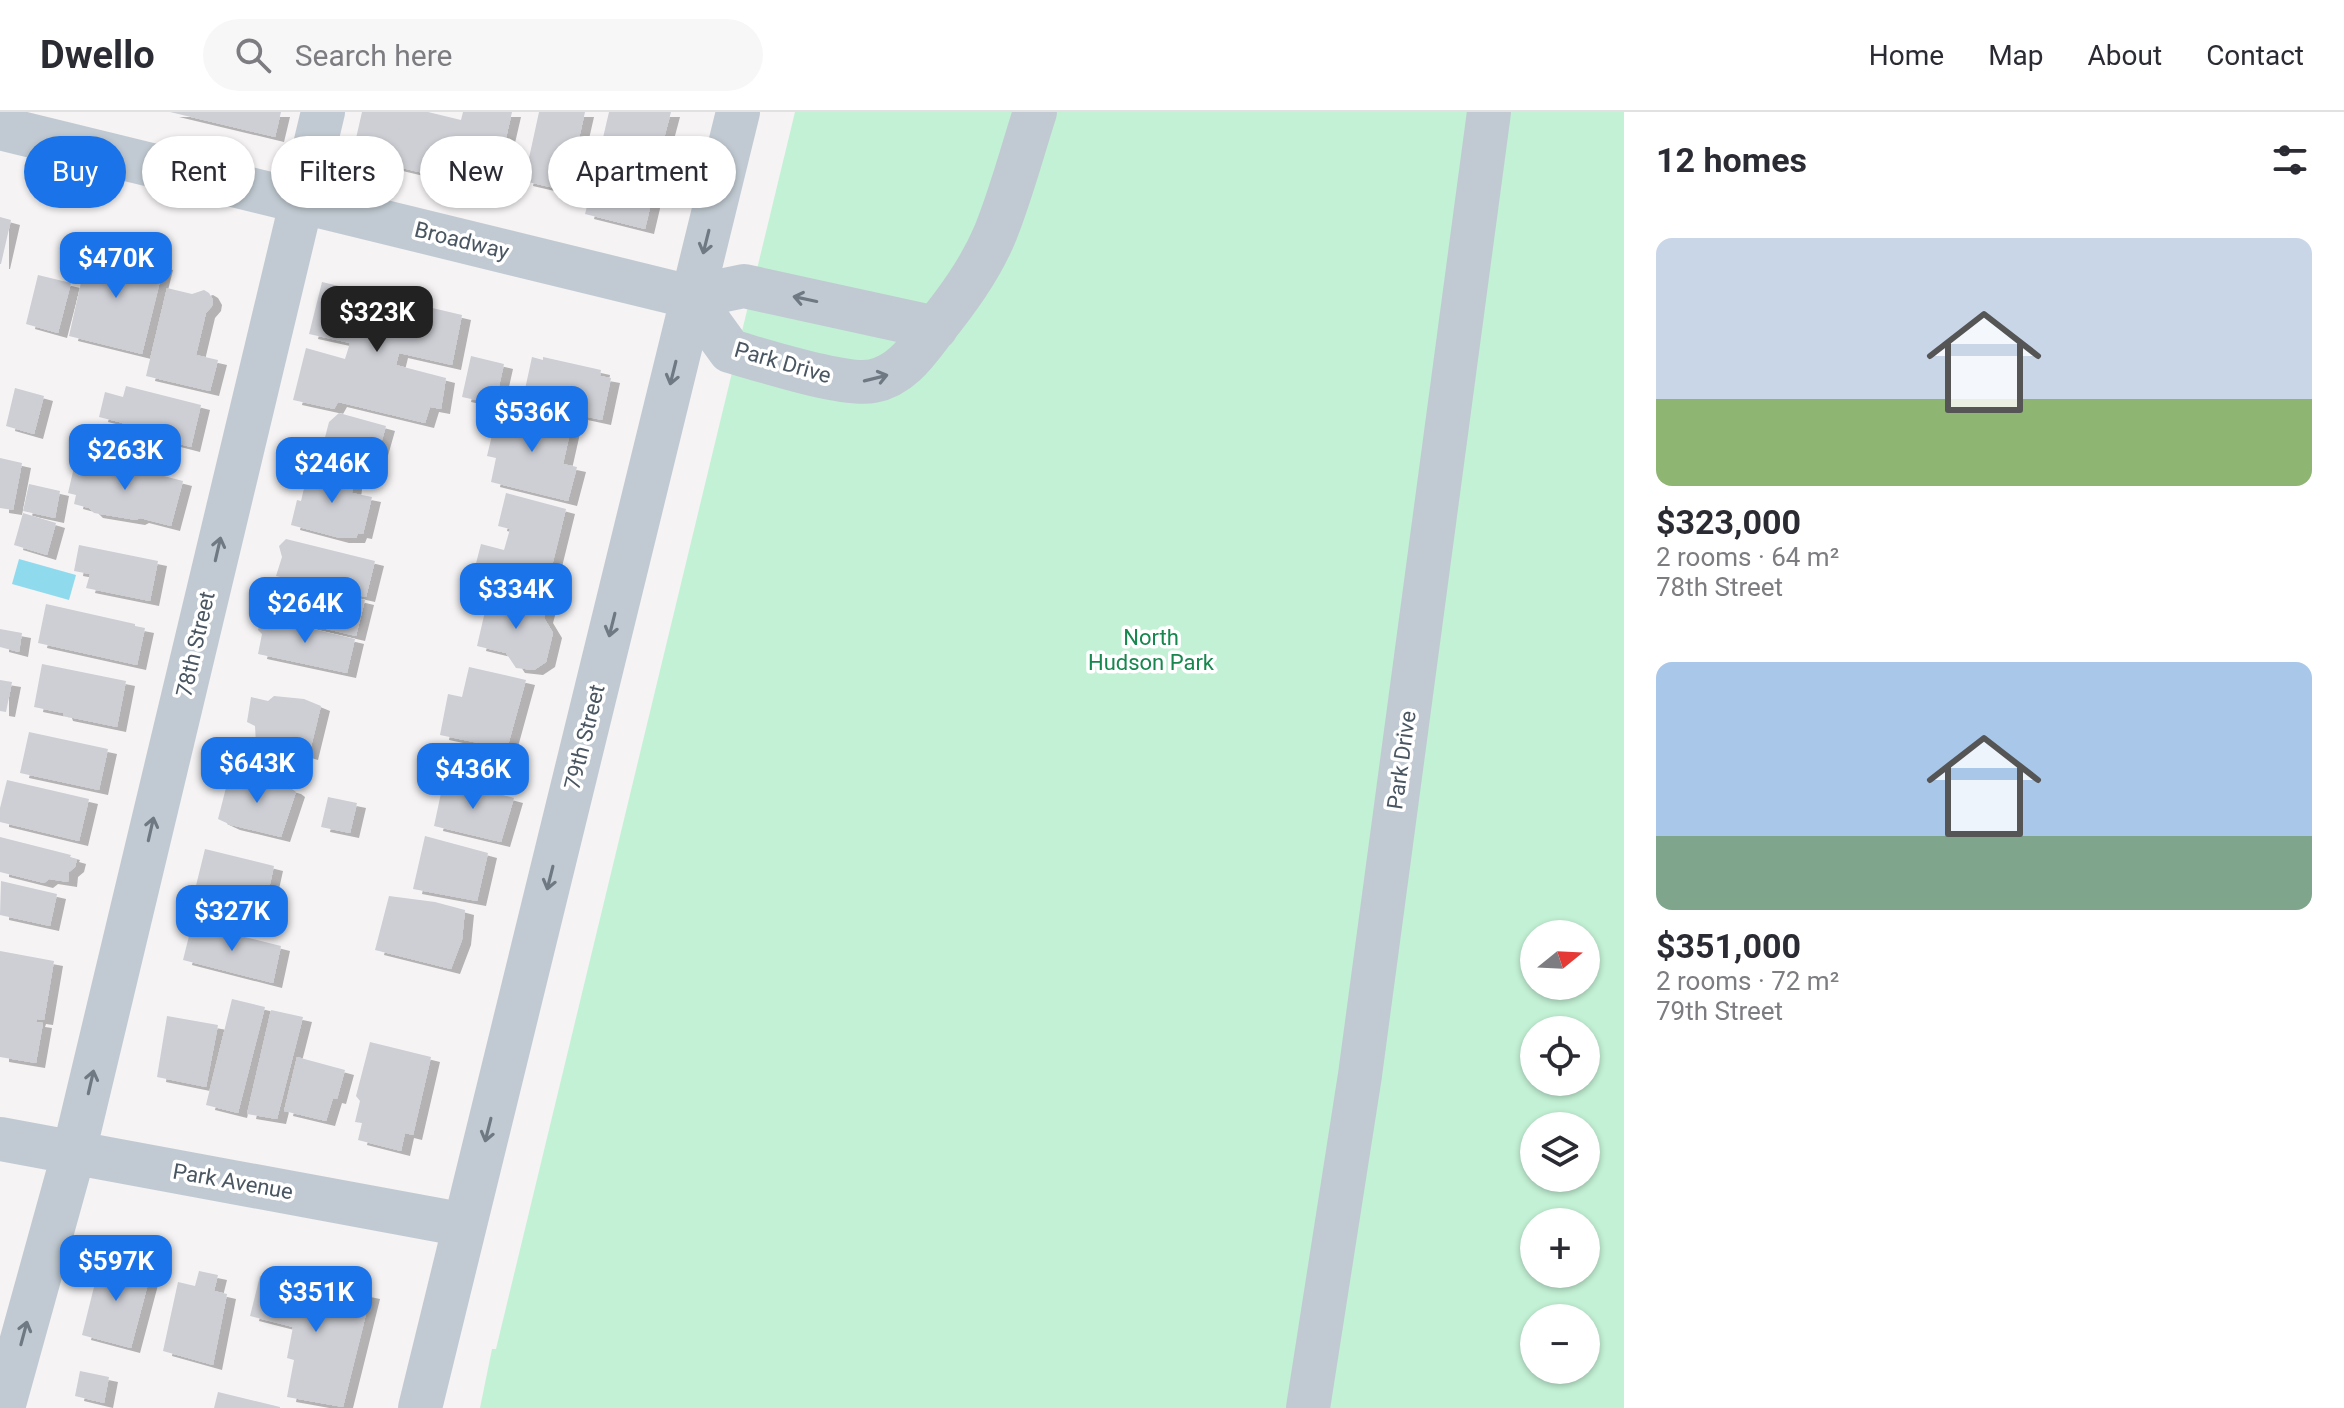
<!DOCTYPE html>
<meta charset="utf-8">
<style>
body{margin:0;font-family:Roboto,sans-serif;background:#f7f7f7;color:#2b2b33;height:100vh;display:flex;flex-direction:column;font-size:30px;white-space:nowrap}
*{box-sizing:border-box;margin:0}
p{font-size:26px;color:#7c7c81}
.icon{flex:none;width:44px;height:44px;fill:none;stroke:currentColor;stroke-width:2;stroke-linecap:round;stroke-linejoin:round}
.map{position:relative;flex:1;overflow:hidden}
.drawer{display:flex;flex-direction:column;background:#fff;width:720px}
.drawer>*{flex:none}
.guide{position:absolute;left:24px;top:24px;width:760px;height:72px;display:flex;gap:16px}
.needle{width:52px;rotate:72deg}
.controls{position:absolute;left:1520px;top:808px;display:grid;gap:16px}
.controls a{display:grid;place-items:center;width:80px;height:80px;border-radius:50%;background:#fff;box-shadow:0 2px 6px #0004;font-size:40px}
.price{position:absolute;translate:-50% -68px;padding:0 18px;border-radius:16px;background:#1a73e8;color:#fff;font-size:26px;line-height:52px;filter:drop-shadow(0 2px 4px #0008)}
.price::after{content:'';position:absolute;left:50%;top:48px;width:24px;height:18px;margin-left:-12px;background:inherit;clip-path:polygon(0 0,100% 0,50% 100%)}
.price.active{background:#222;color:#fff}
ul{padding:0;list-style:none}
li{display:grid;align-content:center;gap:16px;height:424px;padding:0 32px}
li span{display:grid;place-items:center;height:248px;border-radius:16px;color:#555}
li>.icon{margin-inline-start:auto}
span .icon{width:144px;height:144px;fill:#fffc;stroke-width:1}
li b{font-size:34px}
h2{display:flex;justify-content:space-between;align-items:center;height:96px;padding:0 32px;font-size:34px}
.pill{padding:0 28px;border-radius:36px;background:#fff;box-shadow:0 2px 6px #0004;font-size:28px;line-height:72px}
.pill.active{background:#1a73e8;color:#fff}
header{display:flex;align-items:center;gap:48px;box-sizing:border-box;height:112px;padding:0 40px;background:#fff;border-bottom:2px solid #e1e1e2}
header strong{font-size:38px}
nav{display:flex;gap:44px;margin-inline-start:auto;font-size:28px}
.search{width:560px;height:72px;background:#f7f7f7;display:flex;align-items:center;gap:20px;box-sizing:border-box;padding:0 28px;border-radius:44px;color:#7c7c81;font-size:30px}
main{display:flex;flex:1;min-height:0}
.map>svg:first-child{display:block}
.green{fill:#c3f1d5;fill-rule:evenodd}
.water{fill:#90daee}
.building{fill:#cdcfd5;filter:url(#shadow)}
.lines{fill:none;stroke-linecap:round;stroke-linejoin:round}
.minor{stroke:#c1cad2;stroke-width:44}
.oneway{stroke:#6e7983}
.labels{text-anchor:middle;stroke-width:7;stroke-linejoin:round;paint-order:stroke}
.street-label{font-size:22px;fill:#4a5661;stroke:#fff}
.park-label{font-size:22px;fill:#17864f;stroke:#fff}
</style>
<header>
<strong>Dwello</strong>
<div class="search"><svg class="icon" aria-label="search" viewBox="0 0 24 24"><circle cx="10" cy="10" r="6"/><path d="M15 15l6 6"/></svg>Search here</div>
<nav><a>Home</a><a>Map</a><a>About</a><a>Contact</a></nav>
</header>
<main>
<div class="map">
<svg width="1624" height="1296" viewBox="0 0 1624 1296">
<defs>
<filter id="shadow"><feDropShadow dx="9" dy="5" stdDeviation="0" flood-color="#0004"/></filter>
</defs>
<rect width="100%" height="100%" fill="#f5f3f3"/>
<path class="green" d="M 795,0 L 1624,0 L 1624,1296 L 480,1296 L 492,1237 L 496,1237 ZM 1534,822 L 1586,822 L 1586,874 L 1534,874 ZM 1534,918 L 1586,918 L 1586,970 L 1534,970 ZM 1534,1014 L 1586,1014 L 1586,1066 L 1534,1066 ZM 1534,1110 L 1586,1110 L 1586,1162 L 1534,1162 ZM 1534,1206 L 1586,1206 L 1586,1258 L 1534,1258 Z"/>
<path class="water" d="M 19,447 L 76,463 L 69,488 L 12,472 Z"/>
<path class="building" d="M 170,0 L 281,0 L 275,25 Z
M 362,0 L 428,0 L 461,8 L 463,0 L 512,0 L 494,78 L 352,44 Z
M 539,0 L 585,0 L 567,79 L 524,69 Z
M 609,0 L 671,0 L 659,45 L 602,30 Z
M 599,47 L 658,62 L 645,117 L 585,102 Z
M 0,105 L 11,108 L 1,152 L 0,152 Z
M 89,135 L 164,153 L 142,242 L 69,224 Z
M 38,163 L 71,171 L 58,221 L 26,212 Z
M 322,170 L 462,203 L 452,253 L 399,241 L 396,253 L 446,266 L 441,297 L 430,295 L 425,311 L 338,290 L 334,297 L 293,288 L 306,236 L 345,247 L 350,231 L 309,222 Z
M 167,176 L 192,182 L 204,178 L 209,181 L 213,188 L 212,194 L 206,201 L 196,243 L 218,248 L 210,279 L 146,264 Z
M 471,244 L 504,252 L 495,292 L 462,285 Z
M 532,245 L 543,248 L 543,245 L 601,258 L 600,264 L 611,266 L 602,308 L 532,293 L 534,284 L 524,282 Z
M 126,274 L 201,293 L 191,335 L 121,317 L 123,311 L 99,305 L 105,280 L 123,285 Z
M 15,276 L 44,284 L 34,322 L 6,314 Z
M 499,294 L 572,312 L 563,352 L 577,355 L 568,389 L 491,370 L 496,346 L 487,344 Z
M 339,301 L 386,314 L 374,356 L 348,351 L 349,348 L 326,342 L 322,337 L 329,310 Z
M 86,344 L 183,369 L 171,414 L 140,406 L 136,408 L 94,401 L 89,396 L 74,392 L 76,383 L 68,381 L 75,351 L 84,354 Z
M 0,346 L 22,351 L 13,398 L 0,396 Z
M 315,351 L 354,364 L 352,381 L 372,385 L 363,422 L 358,421 L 356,426 L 340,426 L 291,413 L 297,388 L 301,389 L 306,368 L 311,368 Z
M 29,372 L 60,379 L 55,406 L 23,399 Z
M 506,381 L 566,397 L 549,466 L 494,452 L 490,468 L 473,463 L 481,432 L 504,438 L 510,417 L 498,414 Z
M 23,401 L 56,411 L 47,443 L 14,433 Z
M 286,427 L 375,449 L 366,485 L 276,464 L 282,445 L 279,434 Z
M 79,433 L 158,449 L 150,489 L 86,476 L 90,462 L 74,459 Z
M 276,467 L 365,488 L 356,524 L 267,503 L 272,485 L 270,472 Z
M 489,482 L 547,495 L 544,506 L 553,521 L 546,550 L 534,558 L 516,556 L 506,541 L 477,534 Z
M 46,492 L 135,512 L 135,514 L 145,516 L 137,553 L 38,531 Z
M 267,506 L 355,527 L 347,561 L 258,542 L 262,522 L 258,518 L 260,511 Z
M 0,517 L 22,521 L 19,540 L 0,535 Z
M 42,552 L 126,569 L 117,615 L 64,604 L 63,601 L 34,595 Z
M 469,555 L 526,568 L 507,637 L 440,623 L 448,582 L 462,585 Z
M 0,568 L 12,570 L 6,600 L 0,599 Z
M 274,584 L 304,587 L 321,594 L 309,643 L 275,633 L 267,636 L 256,632 L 255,614 L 247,610 L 251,585 L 268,589 Z
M 29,620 L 108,637 L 99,678 L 20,661 Z
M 229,664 L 241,667 L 243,664 L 292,677 L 296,680 L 281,725 L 231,713 L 218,707 Z
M 444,667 L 514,686 L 501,730 L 434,714 Z
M 7,668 L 89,687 L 79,729 L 0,710 L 0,696 Z
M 328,685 L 357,691 L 350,721 L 321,715 Z
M 425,724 L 488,741 L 477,789 L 413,777 Z
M 0,725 L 71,743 L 70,745 L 77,747 L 75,755 L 69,760 L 68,770 L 49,767 L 44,771 L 0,760 Z
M 205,737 L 274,754 L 261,813 L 191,794 Z
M 1,769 L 57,782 L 50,814 L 0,803 Z
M 389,784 L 435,790 L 465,798 L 462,828 L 451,857 L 375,838 Z
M 192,812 L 281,834 L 273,871 L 183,848 Z
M 0,839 L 54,849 L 44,908 L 37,907 L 36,910 L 43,911 L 36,951 L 0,945 Z
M 232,887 L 265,895 L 238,1001 L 206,993 Z
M 271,898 L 303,905 L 277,1007 L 247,1002 Z
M 167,904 L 218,913 L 206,975 L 157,965 Z
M 370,930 L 431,945 L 413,1023 L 405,1021 L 401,1039 L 358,1028 L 362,1011 L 355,1010 L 360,989 L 356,984 Z
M 297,945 L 345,958 L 337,987 L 333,986 L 326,1009 L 284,999 Z
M 107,1145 L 145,1156 L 142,1166 L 149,1168 L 131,1236 L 82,1223 L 99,1155 L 105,1158 Z
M 199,1159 L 218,1163 L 214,1179 L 227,1182 L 213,1253 L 163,1239 L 178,1170 L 195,1174 Z
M 260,1164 L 308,1172 L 309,1169 L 371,1182 L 343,1295 L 287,1285 L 294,1248 L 287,1246 L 293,1215 L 250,1204 Z
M 80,1259 L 109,1265 L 104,1291 L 75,1284 Z
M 218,1280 L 280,1295 L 280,1296 L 214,1296 Z"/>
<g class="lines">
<path class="minor" d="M 0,16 L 691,185 L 744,174 L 936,216
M 691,185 L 730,239 C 762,248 844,275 873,269 C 900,264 916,241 932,220 C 956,190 980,158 995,122 C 1011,83 1022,40 1035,0
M 0,1027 L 465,1113
M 3,1296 L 74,1040 L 323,0
M 420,1296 L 738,0
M 1308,1296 L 1360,963 L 1489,0"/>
</g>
<defs><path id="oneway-shaft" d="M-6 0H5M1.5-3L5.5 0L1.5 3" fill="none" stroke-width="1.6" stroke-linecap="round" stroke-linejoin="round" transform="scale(2)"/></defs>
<g class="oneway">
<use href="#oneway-shaft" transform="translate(706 130) rotate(104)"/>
<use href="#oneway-shaft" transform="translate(805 187) rotate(-168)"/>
<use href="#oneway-shaft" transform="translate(673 261) rotate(104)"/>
<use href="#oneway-shaft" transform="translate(876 266) rotate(-14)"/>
<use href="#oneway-shaft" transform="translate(218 437) rotate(-77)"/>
<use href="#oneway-shaft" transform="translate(612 513) rotate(104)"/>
<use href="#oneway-shaft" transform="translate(151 717) rotate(-77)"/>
<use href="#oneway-shaft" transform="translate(550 766) rotate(104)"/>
<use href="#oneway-shaft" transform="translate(91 970) rotate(-77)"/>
<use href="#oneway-shaft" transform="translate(488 1018) rotate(104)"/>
<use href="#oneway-shaft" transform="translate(24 1221) rotate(-75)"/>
</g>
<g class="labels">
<g class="street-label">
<text transform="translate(462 128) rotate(14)" y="8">Broadway</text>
<text transform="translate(783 250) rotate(16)" y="8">Park Drive</text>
<text transform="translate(195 532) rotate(-77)" y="8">78th Street</text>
<text transform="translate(584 625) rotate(-76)" y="8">79th Street</text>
<text transform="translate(1401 648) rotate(-82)" y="8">Park Drive</text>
<text transform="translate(233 1069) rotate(10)" y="8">Park Avenue</text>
</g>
<g class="park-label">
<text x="1151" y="533">North<tspan x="1151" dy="25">Hudson Park</tspan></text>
</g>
</g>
</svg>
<div class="controls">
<a><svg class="needle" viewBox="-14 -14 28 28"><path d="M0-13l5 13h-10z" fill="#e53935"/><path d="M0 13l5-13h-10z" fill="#7c7c81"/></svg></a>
<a><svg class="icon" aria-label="locate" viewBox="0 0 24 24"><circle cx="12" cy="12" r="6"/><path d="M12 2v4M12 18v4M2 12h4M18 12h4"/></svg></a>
<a><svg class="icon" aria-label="layers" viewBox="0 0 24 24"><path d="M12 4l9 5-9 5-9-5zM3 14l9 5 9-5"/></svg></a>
<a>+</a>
<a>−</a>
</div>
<b class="price" style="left:116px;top:188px">$470K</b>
<b class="price active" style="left:377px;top:242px">$323K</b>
<b class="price" style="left:532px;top:342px">$536K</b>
<b class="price" style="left:125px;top:380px">$263K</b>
<b class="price" style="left:332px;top:393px">$246K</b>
<b class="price" style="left:516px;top:519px">$334K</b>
<b class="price" style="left:305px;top:533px">$264K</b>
<b class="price" style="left:257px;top:693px">$643K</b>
<b class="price" style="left:473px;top:699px">$436K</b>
<b class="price" style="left:232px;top:841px">$327K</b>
<b class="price" style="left:116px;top:1191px">$597K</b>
<b class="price" style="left:316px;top:1222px">$351K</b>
<div class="guide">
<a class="pill active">Buy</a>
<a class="pill">Rent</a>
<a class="pill">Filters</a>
<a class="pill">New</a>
<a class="pill">Apartment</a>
</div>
</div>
<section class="drawer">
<h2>12 homes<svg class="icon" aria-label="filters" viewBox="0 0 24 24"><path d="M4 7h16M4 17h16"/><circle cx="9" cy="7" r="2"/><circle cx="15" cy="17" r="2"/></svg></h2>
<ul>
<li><span style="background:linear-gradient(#c9d6e8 65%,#8fb573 0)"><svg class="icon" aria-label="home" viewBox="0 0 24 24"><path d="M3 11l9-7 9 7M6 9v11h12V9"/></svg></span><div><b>$323,000</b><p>2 rooms · 64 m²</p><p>78th Street</p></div></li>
<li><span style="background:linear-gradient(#a9c7e8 70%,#7fa58c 0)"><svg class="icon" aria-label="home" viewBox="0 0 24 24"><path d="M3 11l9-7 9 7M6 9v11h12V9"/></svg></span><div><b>$351,000</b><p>2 rooms · 72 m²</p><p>79th Street</p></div></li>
</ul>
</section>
</main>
